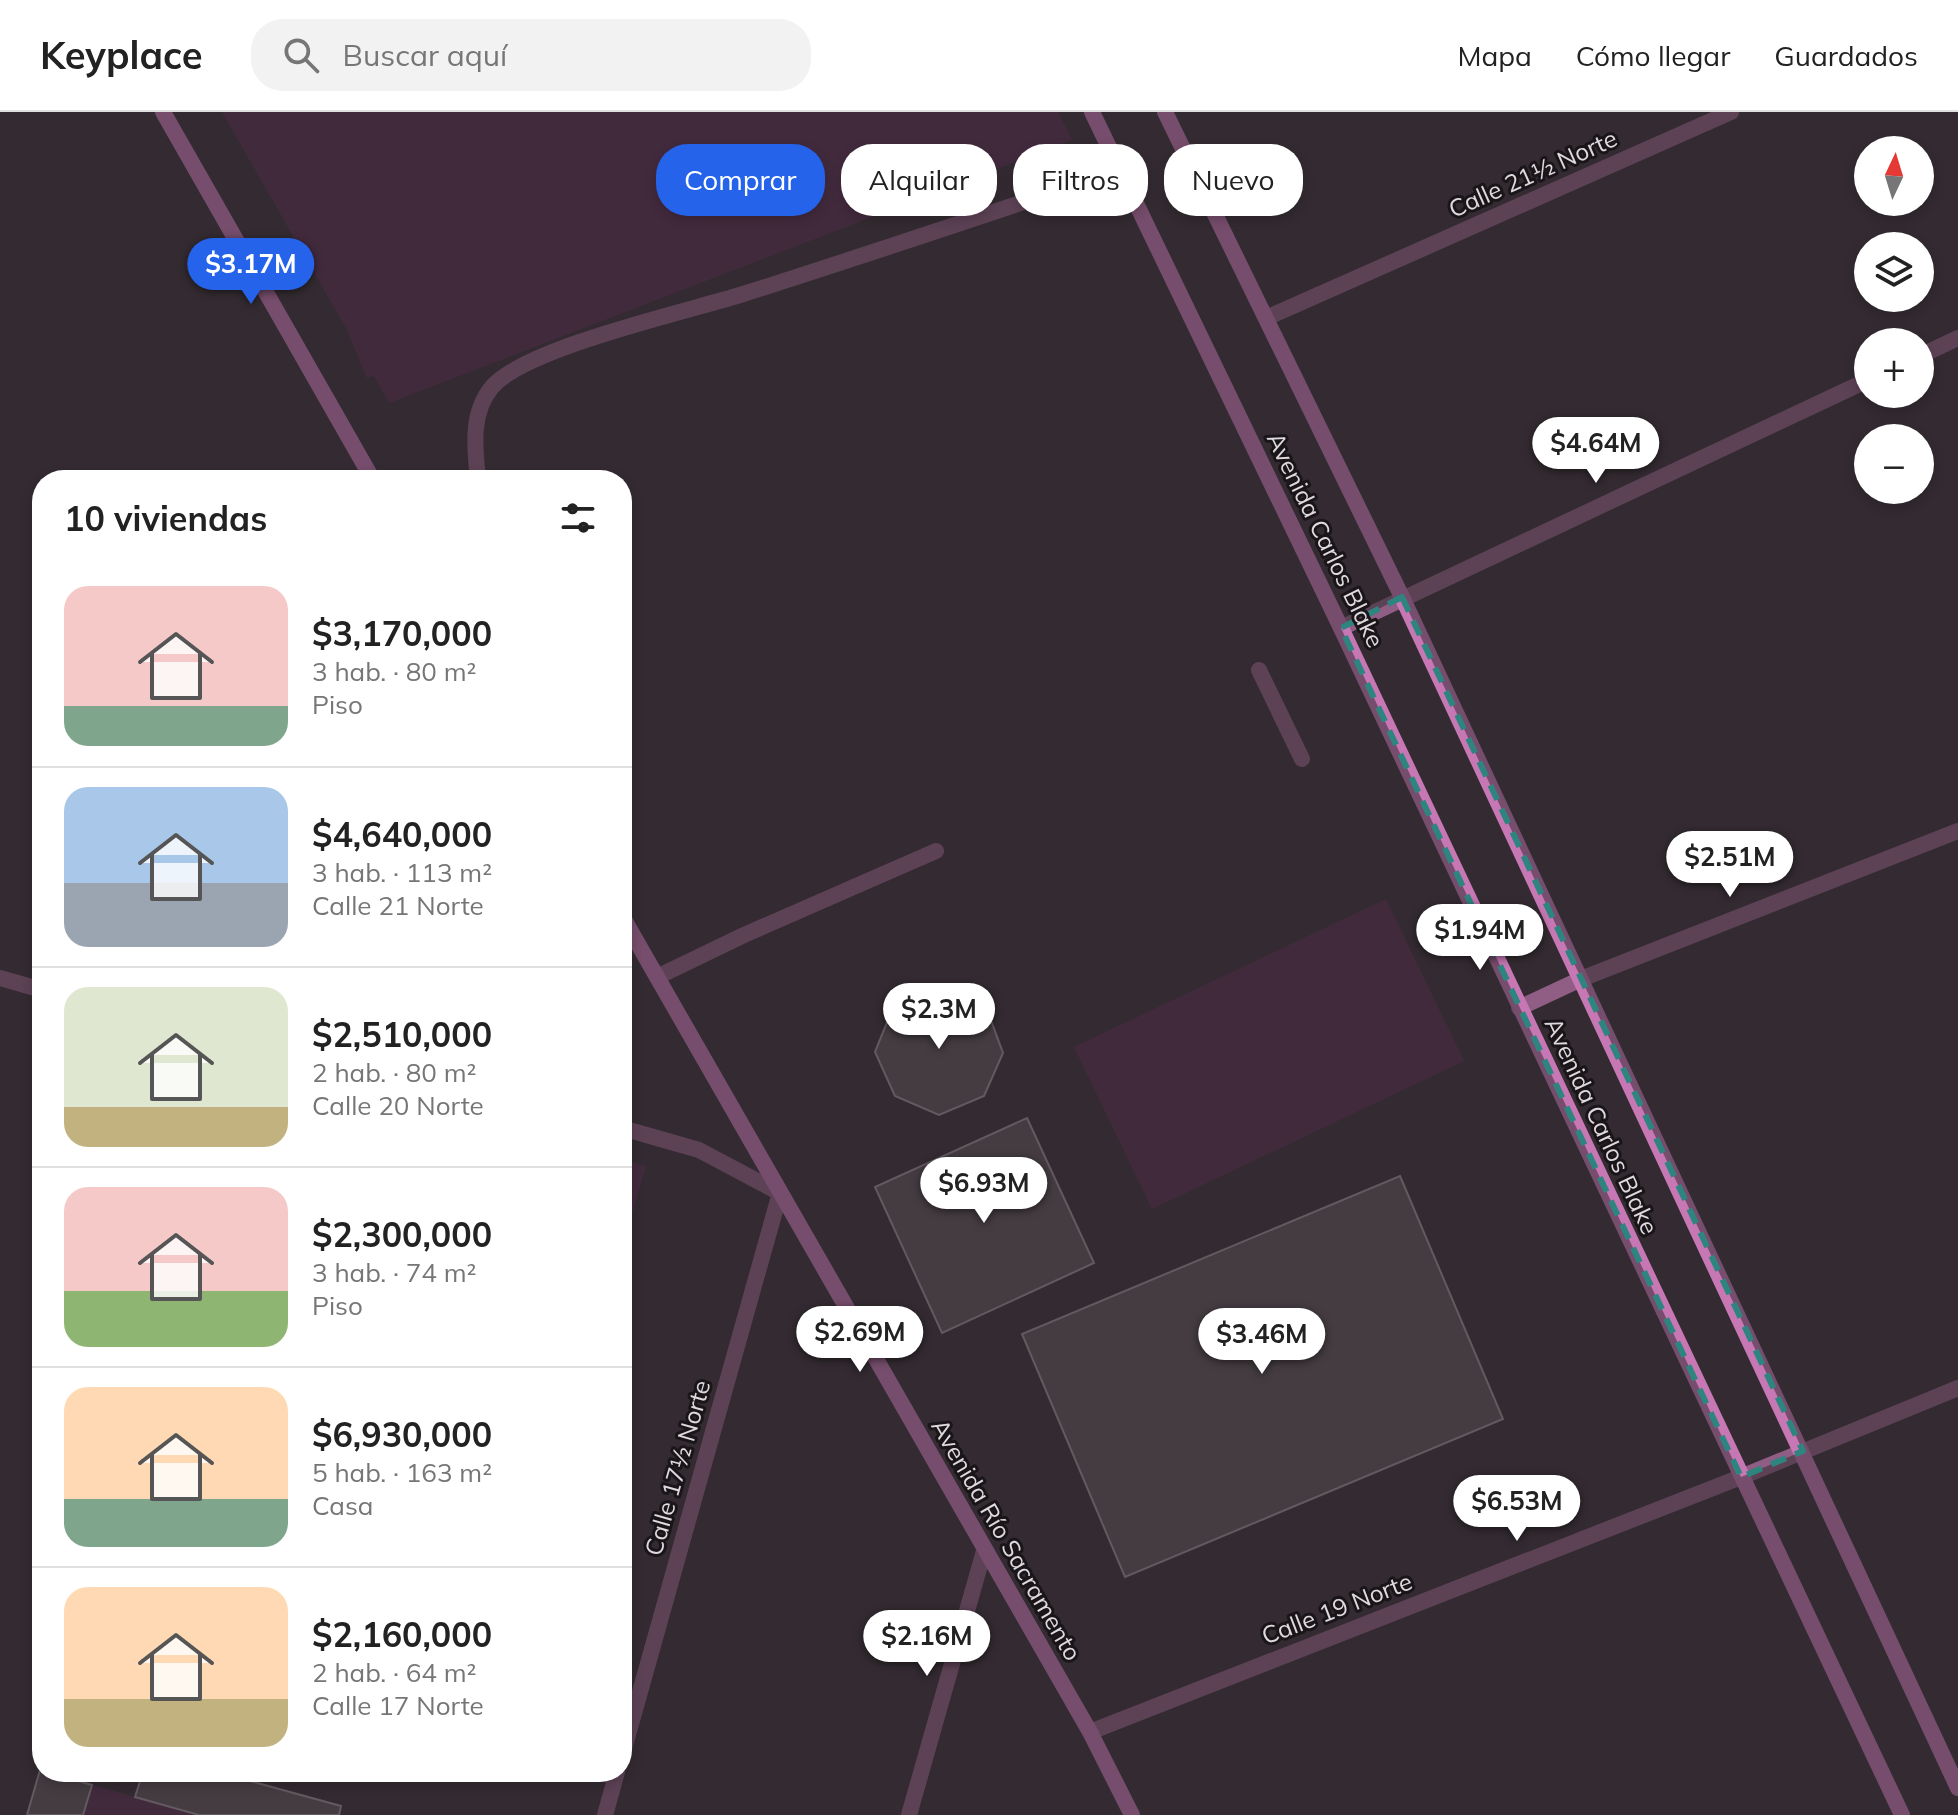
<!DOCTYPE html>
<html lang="es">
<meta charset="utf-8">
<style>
body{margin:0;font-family:Mulish,sans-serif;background:#f2f2f2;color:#222;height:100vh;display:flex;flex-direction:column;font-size:30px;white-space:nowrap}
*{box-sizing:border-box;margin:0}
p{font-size:26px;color:#767676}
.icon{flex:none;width:44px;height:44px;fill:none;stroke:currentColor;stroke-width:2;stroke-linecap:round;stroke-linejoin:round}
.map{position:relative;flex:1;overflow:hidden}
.panel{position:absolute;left:32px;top:358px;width:600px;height:1312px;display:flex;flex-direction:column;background:#fff;border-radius:32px;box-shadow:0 4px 12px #0003}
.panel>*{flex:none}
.banner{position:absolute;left:656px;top:32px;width:760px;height:72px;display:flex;gap:16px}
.needle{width:52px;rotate:4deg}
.buttons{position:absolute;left:1854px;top:24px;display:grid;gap:16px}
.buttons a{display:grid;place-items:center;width:80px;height:80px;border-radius:50%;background:#fff;box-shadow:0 4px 12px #0003;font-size:40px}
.price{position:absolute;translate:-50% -68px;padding:0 18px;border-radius:28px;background:#fff;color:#222;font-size:26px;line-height:52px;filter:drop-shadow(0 2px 4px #0008)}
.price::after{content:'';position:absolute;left:50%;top:48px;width:24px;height:18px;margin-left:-12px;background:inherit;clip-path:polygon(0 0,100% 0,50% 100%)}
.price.current{background:#2563eb;color:#fff}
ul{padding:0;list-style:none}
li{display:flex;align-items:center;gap:24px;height:200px;padding:0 32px}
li+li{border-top:2px solid #e0e0e0}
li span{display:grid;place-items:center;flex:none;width:224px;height:160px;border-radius:24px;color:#555}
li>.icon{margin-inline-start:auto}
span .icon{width:96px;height:96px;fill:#fffc;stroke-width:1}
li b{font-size:34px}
h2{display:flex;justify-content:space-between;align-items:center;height:96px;padding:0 32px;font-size:34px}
.pill{padding:0 28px;border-radius:32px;background:#fff;box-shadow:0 4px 12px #0003;font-size:28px;line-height:72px}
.pill.current{background:#2563eb;color:#fff}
header{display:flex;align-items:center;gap:48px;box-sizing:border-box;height:112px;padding:0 40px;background:#fff;border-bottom:2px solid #e0e0e0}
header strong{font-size:38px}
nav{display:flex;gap:44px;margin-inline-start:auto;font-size:28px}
.search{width:560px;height:72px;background:#f2f2f2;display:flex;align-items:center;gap:20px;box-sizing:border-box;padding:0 28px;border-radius:32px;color:#767676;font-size:30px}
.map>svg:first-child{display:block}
.green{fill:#56284c}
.building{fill:#595056;stroke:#9c9299;stroke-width:2}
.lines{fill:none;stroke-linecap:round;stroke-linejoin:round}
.lane{stroke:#905e84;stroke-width:16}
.street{stroke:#905e84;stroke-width:16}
.secondary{stroke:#c777b4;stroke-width:16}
.marked{fill:none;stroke:#2e857f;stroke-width:6;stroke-dasharray:16 10;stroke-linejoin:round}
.labels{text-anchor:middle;stroke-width:6;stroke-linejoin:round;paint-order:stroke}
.street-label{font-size:24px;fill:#e0dade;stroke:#191518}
</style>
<header>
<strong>Keyplace</strong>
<div class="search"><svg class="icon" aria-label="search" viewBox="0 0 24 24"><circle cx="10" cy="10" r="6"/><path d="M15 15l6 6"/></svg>Buscar aquí</div>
<nav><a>Mapa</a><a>Cómo llegar</a><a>Guardados</a></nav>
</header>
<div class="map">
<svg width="1958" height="1703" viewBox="0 0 1958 1703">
<rect width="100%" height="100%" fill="#332b31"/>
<path class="green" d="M 222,0 L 1058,0 L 1072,28 L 389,291 L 374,264 L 367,266 L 346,216 Z
M 1386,787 L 1464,949 L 1152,1097 L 1074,935 Z
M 622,1047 L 646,1054 L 622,1136 Z
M 92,1673 L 199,1703 L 83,1703 Z"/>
<path class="building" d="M 941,875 L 986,895 L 1003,941 L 984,984 L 939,1003 L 895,984 L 875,940 L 894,893 Z
M 1027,1006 L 1094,1151 L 942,1221 L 875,1075 Z
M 1400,1064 L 1503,1307 L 1125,1465 L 1022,1222 Z
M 40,1658 L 92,1673 L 83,1703 L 27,1703 Z
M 143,1660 L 217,1660 L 341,1694 L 339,1703 L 199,1703 L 135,1685 Z"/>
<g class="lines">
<path class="lane" d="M 478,368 C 475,337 470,301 492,275 C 525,236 685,200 740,183 C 867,143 993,100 1120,58
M 1259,558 L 1302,647
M 657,865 L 744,823 L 936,739"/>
<path class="street" d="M 1266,206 L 1731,0
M 1920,244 L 1958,226
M 1341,516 L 1868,268
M 0,866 L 42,878
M 1519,896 L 1581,867 L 1958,719
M 622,1016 L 699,1038 L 780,1081 L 622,1644
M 1090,1620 L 1741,1365 L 1958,1276
M 605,1703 L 617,1660
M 909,1703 L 984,1439"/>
<path class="secondary" d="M 163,0 L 373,368
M 1092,0 L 1341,516 L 1902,1703
M 1165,0 L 1402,485 L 1958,1676
M 622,804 L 1090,1620 L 1132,1703"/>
</g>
<path d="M0 0H1958V1703H0ZM 1402,485 L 1803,1339 L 1741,1365 L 1341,516 Z" fill="#332b31" fill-opacity=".55" fill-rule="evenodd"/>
<path class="marked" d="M 1402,485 L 1803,1339 L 1741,1365 L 1341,516 Z"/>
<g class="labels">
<g class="street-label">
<text transform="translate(1533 62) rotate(-24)" y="8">Calle 21½ Norte</text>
<text transform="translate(1325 428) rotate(64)" y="8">Avenida Carlos Blake</text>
<text transform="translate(1601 1014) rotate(65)" y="8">Avenida Carlos Blake</text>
<text transform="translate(678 1356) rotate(-74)" y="8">Calle 17½ Norte</text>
<text transform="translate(1006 1428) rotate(60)" y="8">Avenida Río Sacramento</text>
<text transform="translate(1337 1497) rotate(-21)" y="8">Calle 19 Norte</text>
</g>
</g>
</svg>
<div class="buttons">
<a><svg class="needle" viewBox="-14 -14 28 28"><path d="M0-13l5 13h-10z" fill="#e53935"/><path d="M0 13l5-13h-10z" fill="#767676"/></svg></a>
<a><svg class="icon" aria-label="layers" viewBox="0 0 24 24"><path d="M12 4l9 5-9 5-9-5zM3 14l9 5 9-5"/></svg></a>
<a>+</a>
<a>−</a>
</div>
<b class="price current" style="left:251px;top:194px">$3.17M</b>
<b class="price" style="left:1596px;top:373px">$4.64M</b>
<b class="price" style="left:1730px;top:787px">$2.51M</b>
<b class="price" style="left:1480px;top:860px">$1.94M</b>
<b class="price" style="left:939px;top:939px">$2.3M</b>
<b class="price" style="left:984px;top:1113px">$6.93M</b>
<b class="price" style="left:860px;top:1262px">$2.69M</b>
<b class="price" style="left:1262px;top:1264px">$3.46M</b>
<b class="price" style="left:1517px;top:1431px">$6.53M</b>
<b class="price" style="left:927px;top:1566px">$2.16M</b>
<div class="banner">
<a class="pill current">Comprar</a>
<a class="pill">Alquilar</a>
<a class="pill">Filtros</a>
<a class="pill">Nuevo</a>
</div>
<section class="panel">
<h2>10 viviendas<svg class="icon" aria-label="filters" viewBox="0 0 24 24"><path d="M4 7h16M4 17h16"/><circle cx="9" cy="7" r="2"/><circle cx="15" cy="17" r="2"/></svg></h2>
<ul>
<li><span style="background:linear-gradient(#f6c9c9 75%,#7fa58c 0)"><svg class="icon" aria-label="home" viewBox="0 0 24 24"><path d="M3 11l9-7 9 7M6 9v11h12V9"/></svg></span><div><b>$3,170,000</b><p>3 hab. · 80 m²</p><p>Piso</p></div></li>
<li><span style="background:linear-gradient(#a9c7e8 60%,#9aa5b1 0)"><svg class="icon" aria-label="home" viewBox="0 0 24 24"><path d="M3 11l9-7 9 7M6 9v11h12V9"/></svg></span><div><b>$4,640,000</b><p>3 hab. · 113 m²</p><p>Calle 21 Norte</p></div></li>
<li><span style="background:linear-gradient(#dfe7d0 75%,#c2b280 0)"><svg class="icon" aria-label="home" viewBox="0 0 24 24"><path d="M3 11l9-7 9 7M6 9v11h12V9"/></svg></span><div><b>$2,510,000</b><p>2 hab. · 80 m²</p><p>Calle 20 Norte</p></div></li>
<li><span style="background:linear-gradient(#f6c9c9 65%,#8fb573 0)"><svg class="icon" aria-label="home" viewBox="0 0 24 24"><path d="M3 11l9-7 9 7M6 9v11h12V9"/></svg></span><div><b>$2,300,000</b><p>3 hab. · 74 m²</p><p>Piso</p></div></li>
<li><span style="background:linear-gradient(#ffd9b3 70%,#7fa58c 0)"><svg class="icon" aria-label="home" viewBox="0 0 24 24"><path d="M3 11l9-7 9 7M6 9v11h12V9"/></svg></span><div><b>$6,930,000</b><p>5 hab. · 163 m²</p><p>Casa</p></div></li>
<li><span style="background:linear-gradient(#ffd9b3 70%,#c2b280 0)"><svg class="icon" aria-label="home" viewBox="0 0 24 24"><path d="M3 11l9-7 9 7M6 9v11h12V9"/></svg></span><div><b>$2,160,000</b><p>2 hab. · 64 m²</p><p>Calle 17 Norte</p></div></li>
</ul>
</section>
</div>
